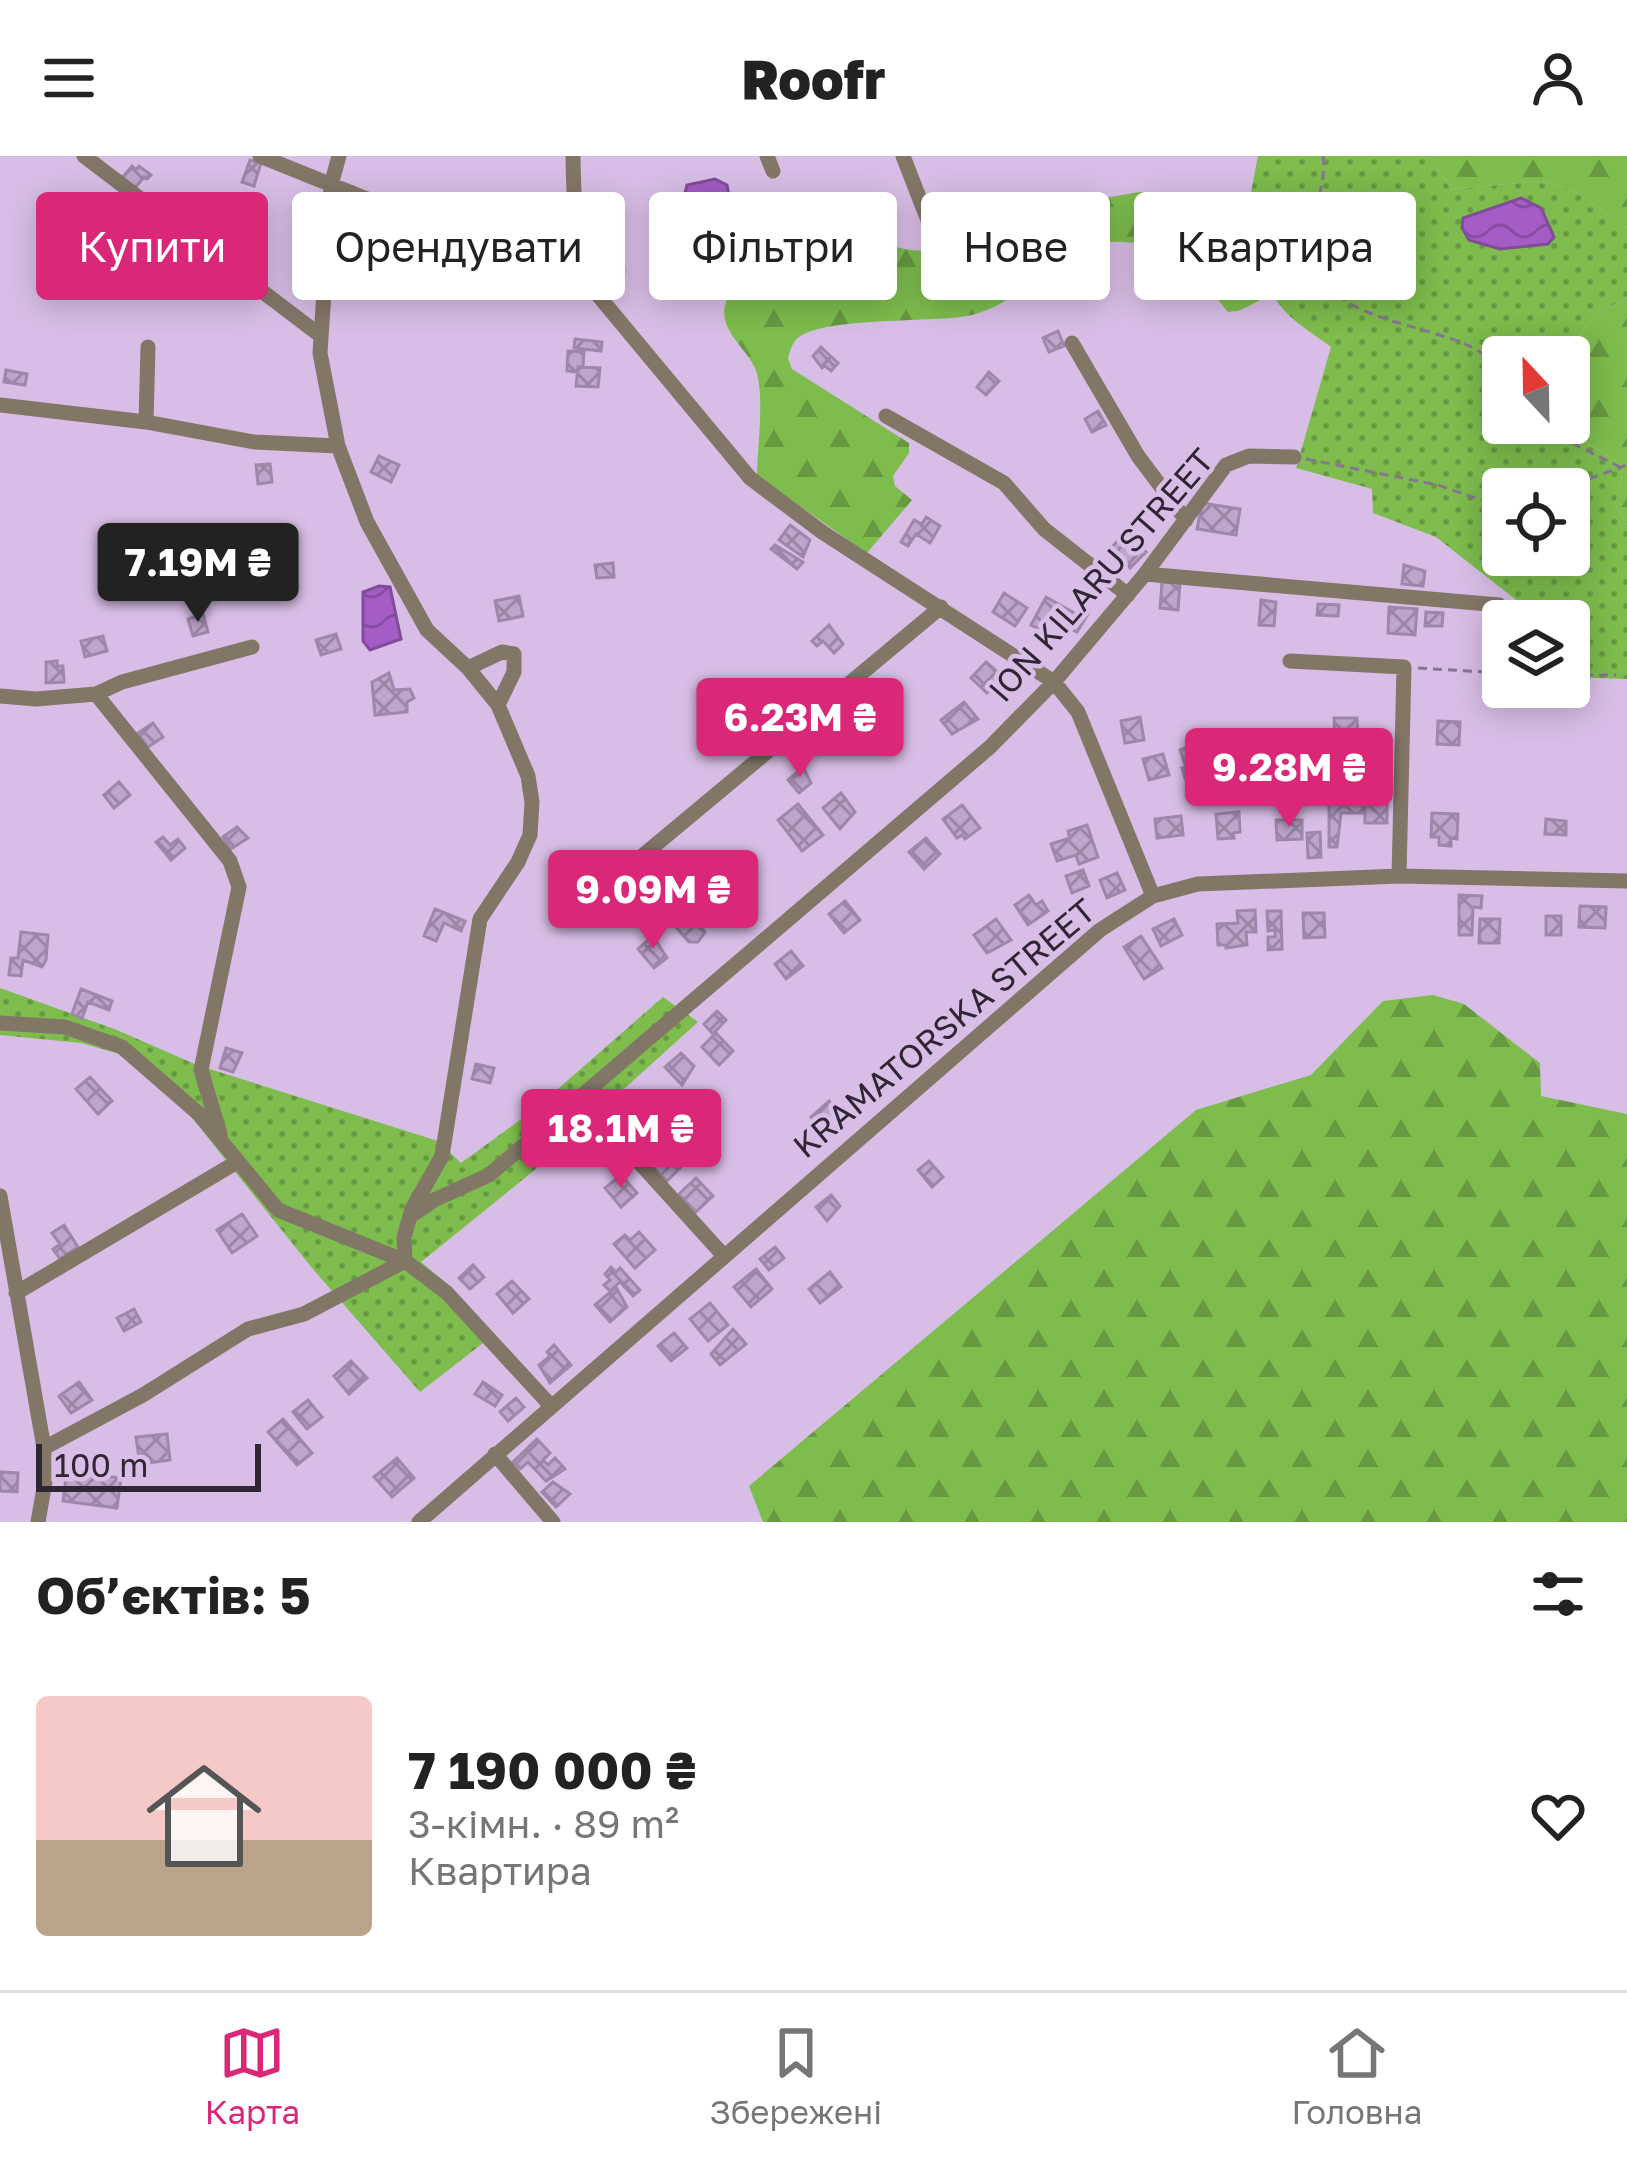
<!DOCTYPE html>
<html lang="uk">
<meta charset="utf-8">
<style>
body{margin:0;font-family:"Golos Text",sans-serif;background:#f6f6f6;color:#222;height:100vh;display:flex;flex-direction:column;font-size:45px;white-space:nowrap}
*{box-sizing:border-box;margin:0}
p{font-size:39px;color:#767676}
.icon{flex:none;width:66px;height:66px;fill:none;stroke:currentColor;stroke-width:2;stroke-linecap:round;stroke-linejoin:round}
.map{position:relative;height:1366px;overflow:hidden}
.sheet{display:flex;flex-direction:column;background:#fff;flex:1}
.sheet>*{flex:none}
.banner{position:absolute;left:36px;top:36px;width:1557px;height:108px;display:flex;gap:24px}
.needle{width:78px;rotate:338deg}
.controls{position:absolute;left:1482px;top:180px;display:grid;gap:24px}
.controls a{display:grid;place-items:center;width:108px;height:108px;border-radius:12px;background:#fff;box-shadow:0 6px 30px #0003;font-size:60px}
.scale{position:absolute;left:36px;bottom:30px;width:225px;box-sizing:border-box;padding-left:12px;border:6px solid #2f2534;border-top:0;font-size:33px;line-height:42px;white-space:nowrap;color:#2f2534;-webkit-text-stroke:9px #d8bee6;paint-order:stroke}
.price{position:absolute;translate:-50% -102px;padding:0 27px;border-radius:12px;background:#db2777;color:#fff;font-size:39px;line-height:78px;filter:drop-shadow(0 3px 6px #0008)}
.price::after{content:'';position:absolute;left:50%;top:72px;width:36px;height:27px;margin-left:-18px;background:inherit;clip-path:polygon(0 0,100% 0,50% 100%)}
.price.current{background:#222;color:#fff}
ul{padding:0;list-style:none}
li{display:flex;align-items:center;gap:36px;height:300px;padding:0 36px}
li+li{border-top:3px solid #e0e0e0}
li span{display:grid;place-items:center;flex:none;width:336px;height:240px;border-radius:12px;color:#555}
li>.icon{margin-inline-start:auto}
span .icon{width:144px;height:144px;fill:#fffc;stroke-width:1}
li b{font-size:51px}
h2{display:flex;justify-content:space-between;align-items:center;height:144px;padding:0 36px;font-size:51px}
.chip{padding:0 42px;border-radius:12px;background:#fff;box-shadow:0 6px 30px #0003;font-size:42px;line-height:108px}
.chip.current{background:#db2777;color:#fff}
header{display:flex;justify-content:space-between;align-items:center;height:156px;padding:0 36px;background:#fff;font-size:54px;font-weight:800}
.dock{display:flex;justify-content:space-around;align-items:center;height:168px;border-top:3px solid #e0e0e0;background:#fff;font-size:33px;color:#767676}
.dock a{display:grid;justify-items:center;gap:6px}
.dock .current{color:#db2777}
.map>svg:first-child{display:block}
.grass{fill:url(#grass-dots);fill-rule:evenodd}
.forest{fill:url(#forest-firs)}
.water{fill:url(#water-waves);stroke:#814c9a;stroke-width:3}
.building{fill:url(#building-cross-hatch);stroke:#9f87ac;stroke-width:3}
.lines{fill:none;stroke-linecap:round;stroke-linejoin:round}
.path{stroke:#877591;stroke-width:3;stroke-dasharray:9 6;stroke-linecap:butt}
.minor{stroke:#827667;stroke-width:15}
.labels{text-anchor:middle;stroke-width:9;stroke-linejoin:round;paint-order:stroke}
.street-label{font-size:33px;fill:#2f2534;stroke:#d8bee6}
</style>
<header><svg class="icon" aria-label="menu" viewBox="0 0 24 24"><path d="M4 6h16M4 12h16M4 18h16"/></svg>Roofr<svg class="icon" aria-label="person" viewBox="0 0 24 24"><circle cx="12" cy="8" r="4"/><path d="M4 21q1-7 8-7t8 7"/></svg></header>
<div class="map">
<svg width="1627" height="1366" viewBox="0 0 1627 1366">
<defs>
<pattern id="grass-dots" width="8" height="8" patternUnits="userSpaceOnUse" patternTransform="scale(3)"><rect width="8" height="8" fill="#7dbc4d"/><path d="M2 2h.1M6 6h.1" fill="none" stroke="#679941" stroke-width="1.8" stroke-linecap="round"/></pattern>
<pattern id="forest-firs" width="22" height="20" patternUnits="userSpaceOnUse" patternTransform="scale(3)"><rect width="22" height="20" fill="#7dbc4d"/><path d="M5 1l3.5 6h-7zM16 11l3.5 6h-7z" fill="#679941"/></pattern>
<pattern id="water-waves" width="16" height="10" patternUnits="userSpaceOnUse" patternTransform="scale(3)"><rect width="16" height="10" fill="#a45cc6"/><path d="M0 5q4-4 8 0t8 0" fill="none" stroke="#864ca2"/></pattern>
<pattern id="building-cross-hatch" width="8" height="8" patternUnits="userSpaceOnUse" patternTransform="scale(3)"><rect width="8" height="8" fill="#bea5cc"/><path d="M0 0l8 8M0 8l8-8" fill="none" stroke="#9b86a6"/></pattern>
</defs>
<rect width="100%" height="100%" fill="#d8bee6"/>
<path class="grass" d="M 1258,0 L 1430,0 L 1451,33 L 1542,25 L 1573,34 L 1627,72 L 1627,143 L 1599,155 L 1561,201 L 1503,201 L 1503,267 L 1556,267 L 1624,310 L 1615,349 L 1627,369 L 1627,523 L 1569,521 L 1569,465 L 1543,465 L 1436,381 L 1373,357 L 1372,333 L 1296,312 L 1331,191 C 1314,178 1291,165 1279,148 C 1262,127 1261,101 1242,82 ZM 1503,333 L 1569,333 L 1569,399 L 1503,399 Z
M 0,832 L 117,874 L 197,909 L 438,985 L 461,1007 L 535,953 L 663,841 L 698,866 L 531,1017 L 421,1106 L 450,1130 L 492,1180 L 420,1236 L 312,1112 L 189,958 L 123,899 L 81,887 L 0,879 Z"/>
<path class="forest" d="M 1430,0 L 1627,0 L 1627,72 L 1573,34 L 1542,25 L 1451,33 Z
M 1139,36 C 1191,39 1180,71 1212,81 C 1221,84 1233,82 1242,82 C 1259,99 1260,118 1272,138 L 1241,154 L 1228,156 C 1199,120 1173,89 1123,86 C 1058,82 1027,149 967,160 C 932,167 813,160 795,185 C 791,190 790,196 788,202 L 792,213 L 909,287 L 909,297 L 893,320 L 895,330 L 912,344 L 867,397 L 757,320 C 757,293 766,233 754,210 C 744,190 717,172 726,146 C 736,113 816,69 848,75 C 876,79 897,98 927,94 C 948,90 970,85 989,78 C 1009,70 1028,57 1049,52 C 1078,45 1110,42 1139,36 Z
M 1627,143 L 1627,369 L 1615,349 L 1624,310 L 1556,267 L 1569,267 L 1569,201 L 1561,201 L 1599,155 Z
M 1433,839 L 1464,848 L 1540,907 L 1541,940 L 1627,958 L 1627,1366 L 763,1366 L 749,1330 L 1196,954 L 1311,919 L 1383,845 Z"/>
<path class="water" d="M 715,23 L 727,29 L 729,40 L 725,48 L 704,55 L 691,50 L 685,37 L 687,29 Z
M 1521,42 L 1541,52 L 1554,81 L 1548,88 L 1500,93 L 1469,84 L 1462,72 L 1463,62 Z
M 379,430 L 390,431 L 401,483 L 370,494 L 363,485 L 363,436 Z"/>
<path class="building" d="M 250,4 L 261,7 L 254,30 L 242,26 Z
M 132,10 L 136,14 L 139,10 L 151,19 L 147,23 L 144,21 L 135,32 L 122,22 Z
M 492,99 L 505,101 L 504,108 L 508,108 L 501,128 L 489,127 Z
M 607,101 L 623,101 L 624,116 L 607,116 Z
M 1058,175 L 1064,190 L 1049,196 L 1043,182 Z
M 575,183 L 602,186 L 601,195 L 574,192 Z
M 821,191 L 838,207 L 831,215 L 825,210 L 822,212 L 813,200 Z
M 568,195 L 584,196 L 583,211 L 578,211 L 577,216 L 567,215 Z
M 578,211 L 600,212 L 598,231 L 576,230 Z
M 6,214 L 27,218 L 25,229 L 4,226 Z
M 989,216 L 999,225 L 986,239 L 977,231 Z
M 1098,255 L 1106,269 L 1092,276 L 1085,263 Z
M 379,300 L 399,309 L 391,326 L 371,316 Z
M 270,308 L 272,326 L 258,328 L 256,309 Z
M 1202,347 L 1240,353 L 1236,379 L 1197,373 Z
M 926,361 L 940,370 L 930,387 L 916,378 L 908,390 L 901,386 L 914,364 L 922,368 Z
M 790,369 L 810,384 L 803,401 L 779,384 Z
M 1126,376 L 1146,396 L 1130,412 L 1111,392 Z
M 775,389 L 803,406 L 797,413 L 771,393 Z
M 613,407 L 614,421 L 597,422 L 595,409 Z
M 1404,409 L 1425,415 L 1423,430 L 1402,428 Z
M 1162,426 L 1180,427 L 1178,454 L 1160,452 Z
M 1004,437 L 1027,452 L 1015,470 L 993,456 Z
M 519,440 L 523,460 L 499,465 L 495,445 Z
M 1046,441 L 1078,459 L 1081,453 L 1088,458 L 1077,476 L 1049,465 L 1043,475 L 1031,469 Z
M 1261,444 L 1276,446 L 1274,470 L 1259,469 Z
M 1318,448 L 1339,449 L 1338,460 L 1317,459 Z
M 1389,451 L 1417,453 L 1415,479 L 1388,477 Z
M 1426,456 L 1443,457 L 1442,470 L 1425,470 Z
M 203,458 L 208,476 L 193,480 L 188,463 Z
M 829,469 L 843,488 L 834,497 L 823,485 L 817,490 L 812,485 Z
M 336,478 L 341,493 L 321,499 L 316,484 Z
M 103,480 L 107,495 L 85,501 L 81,485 Z
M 57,505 L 57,510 L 63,510 L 64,526 L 46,527 L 46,506 Z
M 986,506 L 1002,520 L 987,537 L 971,522 Z
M 389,517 L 394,534 L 410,533 L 414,542 L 407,546 L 407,556 L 375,559 L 372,526 Z
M 858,533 L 878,561 L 865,575 L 860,574 L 842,551 Z
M 964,546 L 978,563 L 952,578 L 941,564 Z
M 1140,561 L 1144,584 L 1125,587 L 1121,565 Z
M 1334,562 L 1357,562 L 1358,587 L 1335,587 Z
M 1438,565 L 1460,566 L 1459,589 L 1437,588 Z
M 153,567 L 163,581 L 148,591 L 138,577 Z
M 1193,589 L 1200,617 L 1185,622 L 1182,612 L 1186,611 L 1180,594 Z
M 1163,598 L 1169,619 L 1149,624 L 1143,603 Z
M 1366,606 L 1384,606 L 1384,626 L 1366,627 Z
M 803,611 L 811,627 L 799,637 L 788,624 Z
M 119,626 L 130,639 L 114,652 L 104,639 Z
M 841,637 L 855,656 L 840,673 L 823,652 Z
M 1329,645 L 1363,646 L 1363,657 L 1341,657 L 1337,691 L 1329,691 Z
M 1365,646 L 1387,646 L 1387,667 L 1365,667 Z
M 798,648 L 823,679 L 802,695 L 778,664 Z
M 962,649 L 980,672 L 965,683 L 962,679 L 957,682 L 943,663 Z
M 1239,656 L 1240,676 L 1233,677 L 1234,682 L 1218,683 L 1216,658 Z
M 1432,657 L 1458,658 L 1457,683 L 1451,682 L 1451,690 L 1439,689 L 1439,681 L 1431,681 Z
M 1181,660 L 1183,679 L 1157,682 L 1155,663 Z
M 1546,663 L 1566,665 L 1566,679 L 1545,678 Z
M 1276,664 L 1302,664 L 1302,683 L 1277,684 Z
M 1087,669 L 1098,701 L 1079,708 L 1076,699 L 1057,705 L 1051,688 L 1070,682 L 1068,675 Z
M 237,671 L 248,682 L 231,693 L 223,681 Z
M 1320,676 L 1321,701 L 1308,702 L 1307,677 Z
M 163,681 L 170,689 L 178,683 L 185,692 L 171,704 L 156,686 Z
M 926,682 L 940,698 L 924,713 L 909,696 Z
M 1083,714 L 1089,730 L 1072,737 L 1066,720 Z
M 1117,717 L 1125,734 L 1107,742 L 1100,724 Z
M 722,735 L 734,751 L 719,763 L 706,748 Z
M 1029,739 L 1036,749 L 1042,745 L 1048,755 L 1028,769 L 1015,749 Z
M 1459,739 L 1482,740 L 1481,752 L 1473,751 L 1472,779 L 1459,779 Z
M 845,745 L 860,764 L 844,777 L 829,758 Z
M 1580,750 L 1606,751 L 1605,772 L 1579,771 Z
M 435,753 L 465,765 L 461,775 L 444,767 L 436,785 L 424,780 Z
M 1255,754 L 1256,776 L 1246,776 L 1247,789 L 1226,792 L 1226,789 L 1218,789 L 1217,768 L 1238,767 L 1237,755 Z
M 1267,755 L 1281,755 L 1282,793 L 1268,794 L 1268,781 L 1275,781 L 1275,774 L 1268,775 Z
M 690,756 L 705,776 L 698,786 L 689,786 L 674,769 Z
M 1303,757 L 1324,757 L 1325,781 L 1304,782 Z
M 1546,760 L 1561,760 L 1561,779 L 1546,779 Z
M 996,763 L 1011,784 L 987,797 L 974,779 Z
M 1174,763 L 1182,779 L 1161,790 L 1153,773 Z
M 1480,763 L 1500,763 L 1499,787 L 1479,787 Z
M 21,776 L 48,779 L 46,804 L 42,811 L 23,804 L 21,820 L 9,819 L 11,802 L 18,802 Z
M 653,780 L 667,802 L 654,812 L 638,793 Z
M 1141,780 L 1162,812 L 1144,823 L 1124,791 Z
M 791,795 L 803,810 L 786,823 L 775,808 Z
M 81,833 L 112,845 L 109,854 L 88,846 L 82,862 L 72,858 Z
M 717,855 L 726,864 L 713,878 L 704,868 Z
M 716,877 L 733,895 L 719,909 L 702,891 Z
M 226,892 L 242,897 L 233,916 L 220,912 Z
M 681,897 L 694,910 L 682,929 L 665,911 Z
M 476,908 L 494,912 L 490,927 L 472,923 Z
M 90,921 L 112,945 L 98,958 L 76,933 Z
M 829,945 L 847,965 L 829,981 L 811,961 Z
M 631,950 L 648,968 L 656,961 L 661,966 L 636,990 L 613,966 Z
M 654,980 L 683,1009 L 667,1025 L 638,996 Z
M 929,1005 L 943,1021 L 932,1031 L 918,1014 Z
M 621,1019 L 637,1037 L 621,1051 L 605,1032 Z
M 696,1022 L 713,1040 L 696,1056 L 679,1038 Z
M 831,1039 L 840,1050 L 827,1065 L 816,1051 Z
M 242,1058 L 257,1080 L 232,1097 L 217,1074 Z
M 64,1069 L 78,1091 L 60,1103 L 53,1093 L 60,1088 L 52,1077 Z
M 639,1076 L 655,1094 L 635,1112 L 614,1088 L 625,1079 L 630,1084 Z
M 775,1091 L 784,1102 L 769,1114 L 760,1103 Z
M 473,1109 L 484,1121 L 470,1133 L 459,1122 Z
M 611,1111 L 616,1116 L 620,1112 L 640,1134 L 633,1140 L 620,1126 L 610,1135 L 604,1129 L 610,1124 L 605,1118 Z
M 756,1113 L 772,1133 L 751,1151 L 734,1131 Z
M 830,1116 L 841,1131 L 820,1147 L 809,1133 Z
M 512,1125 L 529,1143 L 513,1157 L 497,1138 Z
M 616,1131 L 627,1151 L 610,1166 L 595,1149 Z
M 710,1147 L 728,1169 L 708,1185 L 690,1163 Z
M 134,1153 L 141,1166 L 124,1175 L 117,1162 Z
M 733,1173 L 746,1188 L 720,1209 L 711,1198 Z
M 674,1177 L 687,1192 L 671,1205 L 658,1190 Z
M 554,1189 L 571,1209 L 550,1227 L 539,1209 L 550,1200 L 547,1196 Z
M 351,1205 L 367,1222 L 349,1238 L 334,1220 Z
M 79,1226 L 92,1244 L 71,1257 L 59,1240 Z
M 483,1226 L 502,1239 L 495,1250 L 475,1238 Z
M 516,1242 L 524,1251 L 508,1265 L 500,1256 Z
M 308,1244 L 322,1261 L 307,1273 L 293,1256 Z
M 283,1263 L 312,1297 L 297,1309 L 268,1276 Z
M 167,1278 L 170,1304 L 140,1308 L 136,1281 Z
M 537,1283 L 550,1297 L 543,1304 L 548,1309 L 555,1302 L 565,1313 L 546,1325 L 528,1306 L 520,1313 L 513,1306 Z
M 397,1302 L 414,1322 L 392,1341 L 374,1321 Z
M 67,1315 L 121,1322 L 117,1352 L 63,1345 Z
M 0,1316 L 18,1317 L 17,1336 L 0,1335 Z
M 553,1326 L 570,1338 L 556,1351 L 542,1336 Z"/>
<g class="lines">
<path class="path" d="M 1323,0 C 1328,36 1301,74 1315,110 C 1335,165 1430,168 1475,193 C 1489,200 1496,215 1503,229
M 1532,267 L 1620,311
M 1306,303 L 1438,329 L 1487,346 L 1503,346
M 1561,333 L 1627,309
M 1418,512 L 1503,517
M 1569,519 L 1616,519"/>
<path class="minor" d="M 84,0 L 321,180
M 260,0 L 434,70 L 469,75 L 575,75
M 339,0 L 331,29 L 320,197 L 338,290 L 367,366 L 427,474 L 468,512 L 498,549 L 528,620 L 532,646 L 530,679 L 518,706 L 480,763 L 442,1000 L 412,1053 L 404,1081 L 405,1105
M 573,0 C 574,47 574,88 592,132 L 750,322 L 822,376 L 1054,526 L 1078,556 L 1153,740
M 767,0 L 773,15
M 903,0 L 931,72
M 1072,187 L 1138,300 L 1186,364
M 0,249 L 146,266 L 254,286 L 338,290
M 886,260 L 1004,327 L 1044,373 L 1128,439
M 146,266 L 148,191
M 1145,418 L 1499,449
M 1290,505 L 1404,511 L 1399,720
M 468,512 L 502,496 L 514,498 L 514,516 L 498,549
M 96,538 L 122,526 L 252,491
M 0,540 L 36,543 L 96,538 L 230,705 L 239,731 L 201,914 L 220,978
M 581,751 L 941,451
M 0,867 L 65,871 L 122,891 L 199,958 L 278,1054 L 405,1105 L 447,1137 L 551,1250
M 581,942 L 724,1100
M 0,1040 L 44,1292 L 45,1326 L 38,1366
M 412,1059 L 434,1044 L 489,1019 L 990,591 L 1054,526 L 1145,418 L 1226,309 L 1249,300 L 1294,301
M 16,1137 L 237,1006
M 44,1292 L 143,1239 L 248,1173 L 304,1158 L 405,1105
M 495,1298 L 553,1366
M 419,1366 L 1100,774 L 1153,740 L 1198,728 L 1399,720 L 1627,725"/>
</g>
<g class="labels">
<g class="street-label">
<text transform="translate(1101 419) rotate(-49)" y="12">ION KILARU STREET</text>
<text transform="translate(944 872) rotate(-40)" y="12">KRAMATORSKA STREET</text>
</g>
</g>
</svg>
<div class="controls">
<a><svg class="needle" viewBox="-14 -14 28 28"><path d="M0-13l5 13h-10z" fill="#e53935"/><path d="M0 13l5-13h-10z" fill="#767676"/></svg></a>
<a><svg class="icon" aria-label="locate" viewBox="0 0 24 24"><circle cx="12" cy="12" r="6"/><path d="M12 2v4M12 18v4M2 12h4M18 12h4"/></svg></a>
<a><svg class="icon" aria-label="layers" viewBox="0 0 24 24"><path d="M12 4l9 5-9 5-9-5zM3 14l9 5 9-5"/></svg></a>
</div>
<div class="scale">100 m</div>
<b class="price current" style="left:198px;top:469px">7.19M ₴</b>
<b class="price" style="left:800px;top:624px">6.23M ₴</b>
<b class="price" style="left:1289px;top:674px">9.28M ₴</b>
<b class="price" style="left:653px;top:796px">9.09M ₴</b>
<b class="price" style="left:621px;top:1035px">18.1M ₴</b>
<div class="banner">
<a class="chip current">Купити</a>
<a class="chip">Орендувати</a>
<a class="chip">Фільтри</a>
<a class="chip">Нове</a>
<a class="chip">Квартира</a>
</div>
</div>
<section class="sheet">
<h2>Об’єктів: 5<svg class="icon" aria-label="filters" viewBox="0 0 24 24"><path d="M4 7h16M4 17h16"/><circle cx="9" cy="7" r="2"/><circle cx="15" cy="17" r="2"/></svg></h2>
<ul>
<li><span style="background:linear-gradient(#f6c9c9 60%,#b9a48a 0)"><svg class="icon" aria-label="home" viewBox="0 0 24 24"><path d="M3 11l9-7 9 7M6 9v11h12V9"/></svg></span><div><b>7 190 000 ₴</b><p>3-кімн. · 89 m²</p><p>Квартира</p></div><svg class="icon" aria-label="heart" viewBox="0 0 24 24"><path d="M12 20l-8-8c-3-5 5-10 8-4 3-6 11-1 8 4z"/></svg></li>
</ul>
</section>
<nav class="dock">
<a class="current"><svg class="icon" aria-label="map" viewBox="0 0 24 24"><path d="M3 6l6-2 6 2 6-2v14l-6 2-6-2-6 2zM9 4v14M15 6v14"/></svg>Карта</a>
<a><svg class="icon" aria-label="saved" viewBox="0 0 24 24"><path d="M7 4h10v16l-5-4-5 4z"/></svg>Збережені</a>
<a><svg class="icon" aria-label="home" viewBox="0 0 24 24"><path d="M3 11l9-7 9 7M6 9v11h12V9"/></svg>Головна</a>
</nav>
